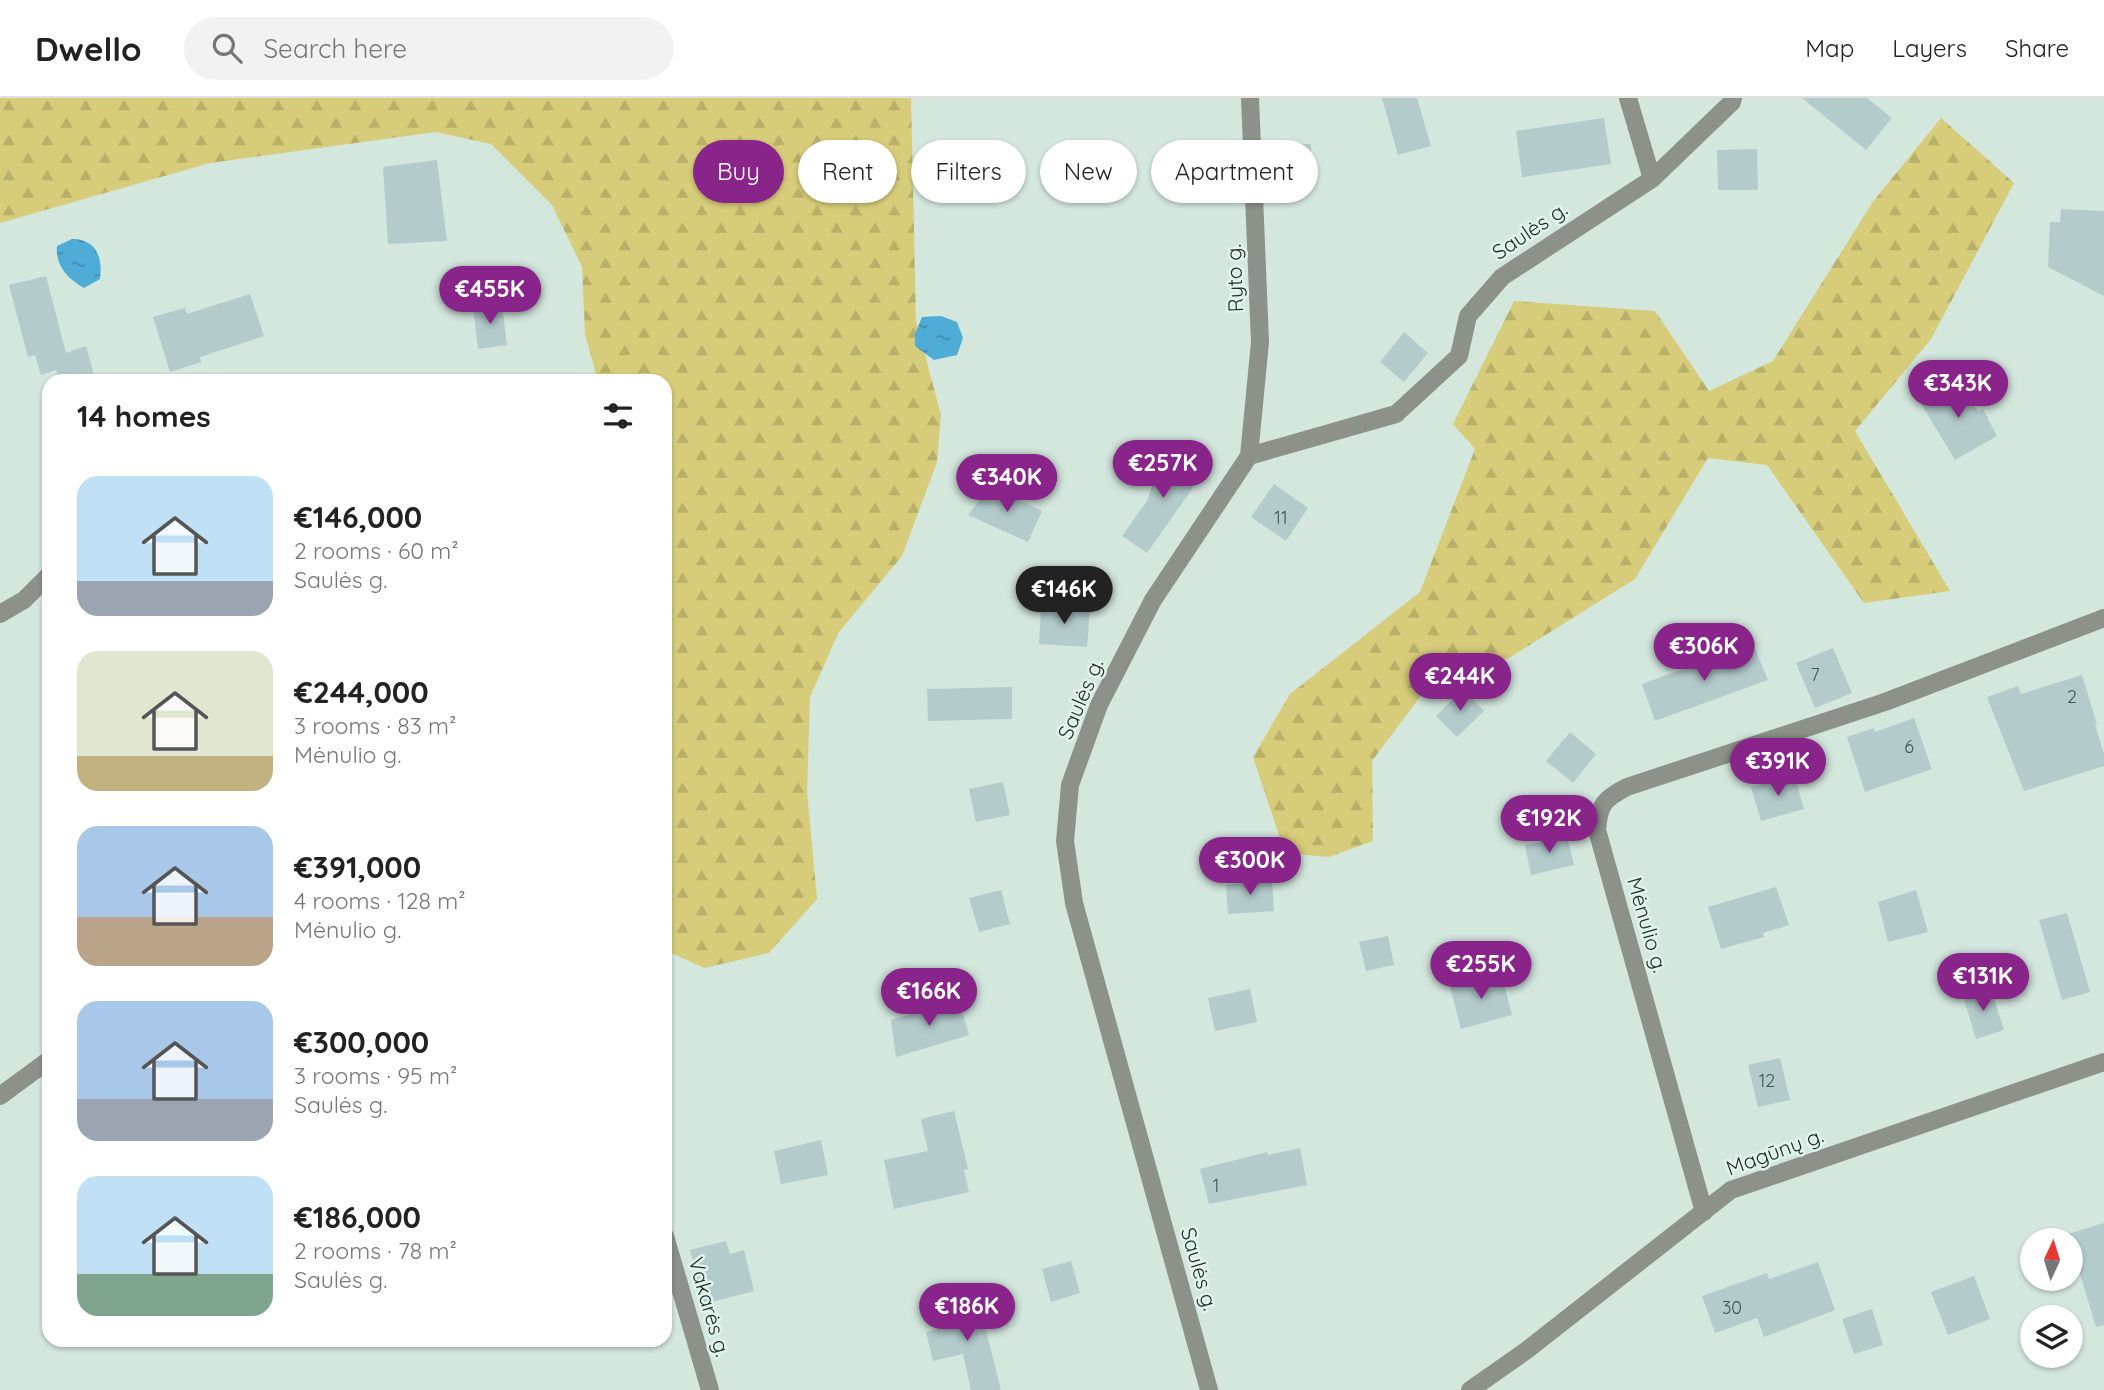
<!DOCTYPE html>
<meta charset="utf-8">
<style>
body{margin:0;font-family:Quicksand,sans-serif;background:#f2f2f2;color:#222;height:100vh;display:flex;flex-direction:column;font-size:26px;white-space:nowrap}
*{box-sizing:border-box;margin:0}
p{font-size:23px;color:#767676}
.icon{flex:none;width:38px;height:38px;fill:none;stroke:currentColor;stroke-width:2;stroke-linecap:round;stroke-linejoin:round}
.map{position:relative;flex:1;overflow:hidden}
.sheet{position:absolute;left:42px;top:276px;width:630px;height:973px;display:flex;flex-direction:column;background:#fff;border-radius:21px;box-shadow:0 2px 5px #0004}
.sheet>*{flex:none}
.guide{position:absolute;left:693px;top:42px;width:665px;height:63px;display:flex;gap:14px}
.needle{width:46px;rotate:4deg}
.buttons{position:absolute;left:2020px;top:1130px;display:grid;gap:14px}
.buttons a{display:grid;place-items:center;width:63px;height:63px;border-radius:50%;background:#fff;box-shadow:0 2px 5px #0004;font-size:35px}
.price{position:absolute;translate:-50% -60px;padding:0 16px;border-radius:24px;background:#89248b;color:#fff;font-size:23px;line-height:46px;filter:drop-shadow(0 2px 4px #0008)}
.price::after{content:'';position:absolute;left:50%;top:42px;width:21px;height:16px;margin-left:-10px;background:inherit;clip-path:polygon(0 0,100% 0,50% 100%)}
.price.active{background:#222;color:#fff}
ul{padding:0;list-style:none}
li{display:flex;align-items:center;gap:21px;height:175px;padding:0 35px}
li span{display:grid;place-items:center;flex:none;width:196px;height:140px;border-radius:21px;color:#555}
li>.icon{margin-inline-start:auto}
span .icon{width:84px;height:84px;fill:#fffc;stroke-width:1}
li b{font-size:30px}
h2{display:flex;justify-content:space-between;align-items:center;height:84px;padding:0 35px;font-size:30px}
.chip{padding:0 24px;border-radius:32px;background:#fff;box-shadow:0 2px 5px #0004;font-size:24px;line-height:63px}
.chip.active{background:#89248b;color:#fff}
header{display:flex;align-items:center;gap:42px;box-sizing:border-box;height:98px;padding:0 35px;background:#fff;border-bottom:2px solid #e0e0e0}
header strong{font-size:33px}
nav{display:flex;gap:38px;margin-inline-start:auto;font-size:24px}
.search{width:490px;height:63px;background:#f2f2f2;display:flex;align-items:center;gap:18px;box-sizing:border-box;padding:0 24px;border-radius:38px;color:#767676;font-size:26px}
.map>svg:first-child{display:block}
.forest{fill:url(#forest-firs)}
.water{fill:url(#water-ripples)}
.building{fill:#b4cbcc}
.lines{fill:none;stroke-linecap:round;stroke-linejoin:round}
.minor{stroke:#8c918a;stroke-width:18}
.labels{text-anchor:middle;stroke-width:5;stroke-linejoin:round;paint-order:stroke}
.number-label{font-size:18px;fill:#485451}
.street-label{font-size:21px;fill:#242c28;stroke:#e0f4ea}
</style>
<header>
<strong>Dwello</strong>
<div class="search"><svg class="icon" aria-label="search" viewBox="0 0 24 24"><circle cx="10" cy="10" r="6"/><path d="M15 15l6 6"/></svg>Search here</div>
<nav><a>Map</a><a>Layers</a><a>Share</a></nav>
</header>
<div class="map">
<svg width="2104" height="1292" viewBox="0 0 2104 1292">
<defs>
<pattern id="forest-firs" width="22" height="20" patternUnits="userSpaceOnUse" patternTransform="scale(1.75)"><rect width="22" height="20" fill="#d7cc79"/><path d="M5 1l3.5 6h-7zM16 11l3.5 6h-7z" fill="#b8af69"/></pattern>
<pattern id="water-ripples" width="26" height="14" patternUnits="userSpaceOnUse" patternTransform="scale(1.75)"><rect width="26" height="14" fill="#4facd6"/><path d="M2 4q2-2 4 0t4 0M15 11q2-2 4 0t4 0" fill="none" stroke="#418cae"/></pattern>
</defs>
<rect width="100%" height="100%" fill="#d3e7dd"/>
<path class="forest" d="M 0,0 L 911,0 L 916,223 L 941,317 L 937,364 L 902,458 L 839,534 L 810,599 L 807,693 L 817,801 L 769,855 L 704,870 L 665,852 L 665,284 L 598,283 L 585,236 L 582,169 L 552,107 L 491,46 L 436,34 L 210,65 L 0,125 Z
M 1941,20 L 2014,85 L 1931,241 L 1855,333 L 1950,493 L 1864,505 L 1767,367 L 1708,360 L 1635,481 L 1509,560 L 1429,587 L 1372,663 L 1373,743 L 1329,759 L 1285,755 L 1253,659 L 1290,596 L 1420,494 L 1475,351 L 1453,326 L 1514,203 L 1655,213 L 1709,293 L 1773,263 L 1872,105 Z"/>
<path class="water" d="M 72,141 C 96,141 103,159 100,181 L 84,190 C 68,181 55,168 57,148 Z
M 941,218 L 957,224 L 963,240 L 957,257 L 934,262 L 915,248 L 915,236 L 922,219 Z"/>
<path class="building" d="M 1382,0 L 1417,0 L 1431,48 L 1398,57 Z
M 1802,0 L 1867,0 L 1892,20 L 1866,52 Z
M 1604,20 L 1611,66 L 1522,79 L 1516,33 Z
M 1276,46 L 1311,46 L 1311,80 L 1276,80 Z
M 1757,51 L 1758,92 L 1718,92 L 1717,52 Z
M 437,62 L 447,143 L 388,146 L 383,69 Z
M 2061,111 L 2104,113 L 2104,198 L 2048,169 L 2050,124 L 2060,124 Z
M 46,178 L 66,255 L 86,248 L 96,284 L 60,284 L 56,272 L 41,277 L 35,257 L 28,259 L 9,187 Z
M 250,196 L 264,238 L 200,259 L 201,264 L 170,274 L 153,219 L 185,210 L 187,216 Z
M 502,206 L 507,247 L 478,251 L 473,209 Z
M 1404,234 L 1428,255 L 1404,284 L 1380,264 Z
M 1958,281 L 1978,314 L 1983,311 L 1997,338 L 1955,362 L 1920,304 Z
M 1164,353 L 1200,366 L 1192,391 L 1147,455 L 1122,438 L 1147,403 Z
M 1274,386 L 1308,410 L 1286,443 L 1251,419 Z
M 990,389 L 1042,413 L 1028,444 L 968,417 Z
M 1041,508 L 1090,511 L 1087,549 L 1039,546 Z
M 1747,548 L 1750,553 L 1755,551 L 1768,582 L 1655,623 L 1642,586 Z
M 1833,550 L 1852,595 L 1815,610 L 1796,565 Z
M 2082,577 L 2097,626 L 2095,626 L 2104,656 L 2104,668 L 2024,693 L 1987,599 L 2018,588 L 2021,596 Z
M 1012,589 L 1012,621 L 928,623 L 927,591 Z
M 1463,591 L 1484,613 L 1457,639 L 1436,618 Z
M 1914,620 L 1932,671 L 1865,694 L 1847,639 L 1874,630 L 1875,634 Z
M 1570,634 L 1596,656 L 1573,685 L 1546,663 Z
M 1794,677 L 1804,711 L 1761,723 L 1751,689 Z
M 1003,684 L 1010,717 L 976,724 L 969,691 Z
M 1567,738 L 1574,767 L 1531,777 L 1525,747 Z
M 1272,782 L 1274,813 L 1228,816 L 1226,787 Z
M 1776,789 L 1789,827 L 1763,835 L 1764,839 L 1721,851 L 1708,809 Z
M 1001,792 L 1010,826 L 979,834 L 969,800 Z
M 1916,792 L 1928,834 L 1888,844 L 1878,804 Z
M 2067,815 L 2090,894 L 2062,902 L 2039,822 Z
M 1388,838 L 1394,867 L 1366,873 L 1359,844 Z
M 1501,875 L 1512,917 L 1461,931 L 1450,889 Z
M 1991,890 L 2004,932 L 1976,941 L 1963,898 Z
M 1250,891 L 1257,924 L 1215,933 L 1208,900 Z
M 959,902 L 969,937 L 896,959 L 891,922 Z
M 1780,960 L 1790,1002 L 1758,1009 L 1748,967 Z
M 954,1013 L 968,1071 L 964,1072 L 969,1094 L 894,1111 L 884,1062 L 928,1053 L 921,1021 Z
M 821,1042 L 828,1077 L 781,1086 L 774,1053 Z
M 1300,1050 L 1307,1087 L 1209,1106 L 1200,1071 L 1267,1054 L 1268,1057 Z
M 2104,1125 L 2104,1227 L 2096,1229 L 2068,1136 Z
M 726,1143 L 730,1156 L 744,1152 L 754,1193 L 704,1206 L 690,1152 Z
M 1071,1163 L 1080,1195 L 1051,1204 L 1042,1171 Z
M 1818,1164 L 1835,1212 L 1764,1239 L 1757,1220 L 1715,1235 L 1702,1198 L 1767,1175 L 1769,1181 Z
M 1974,1178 L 1990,1221 L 1948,1237 L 1931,1194 Z
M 976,1194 L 983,1220 L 1001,1292 L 971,1292 L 963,1256 L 933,1263 L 926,1234 L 957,1226 L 951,1200 Z
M 1872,1211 L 1883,1247 L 1854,1256 L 1842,1221 Z"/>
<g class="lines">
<path class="minor" d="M 1628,0 L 1652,81
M 1249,358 L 1260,244 L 1250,0
M 0,516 L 24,502 L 49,477
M 0,998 L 49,962
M 1704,1114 L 1597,732 C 1599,706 1604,701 1627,689 L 1885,604 L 2104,520
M 665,1138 L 710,1292
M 1209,1292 L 1074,805 L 1065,743 L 1070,687 L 1099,607 L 1153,502 L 1249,358 L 1396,316 L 1459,258 L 1468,218 L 1502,179 L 1652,81 L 1732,4 L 1733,0
M 1470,1292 L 1527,1252 L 1731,1092 L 2104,964"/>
</g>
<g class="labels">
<g class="number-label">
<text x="1281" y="426">11</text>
<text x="1815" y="583">7</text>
<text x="2072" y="605">2</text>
<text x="1909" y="655">6</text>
<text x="1767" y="989">12</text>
<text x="1216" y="1094">1</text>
<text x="1732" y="1216">30</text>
</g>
<g class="street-label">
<text transform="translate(1530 133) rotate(-34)" y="7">Saulės g.</text>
<text transform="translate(1235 180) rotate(-92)" y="7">Ryto g.</text>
<text transform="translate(1081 601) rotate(-67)" y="7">Saulės g.</text>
<text transform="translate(1647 827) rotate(74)" y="7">Mėnulio g.</text>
<text transform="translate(1775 1054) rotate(-20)" y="7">Magūnų g.</text>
<text transform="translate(1199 1171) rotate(74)" y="7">Saulės g.</text>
<text transform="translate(709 1209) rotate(74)" y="7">Vakarės g.</text>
</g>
</g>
</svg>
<div class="buttons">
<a><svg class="needle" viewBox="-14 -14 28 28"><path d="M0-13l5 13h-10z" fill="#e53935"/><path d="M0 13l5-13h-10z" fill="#767676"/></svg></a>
<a><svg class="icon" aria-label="layers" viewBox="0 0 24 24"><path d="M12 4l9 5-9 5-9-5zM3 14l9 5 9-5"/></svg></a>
</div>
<b class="price" style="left:490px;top:228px">€455K</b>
<b class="price" style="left:1958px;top:322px">€343K</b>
<b class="price" style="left:1163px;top:402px">€257K</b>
<b class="price" style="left:1007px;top:416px">€340K</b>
<b class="price active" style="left:1064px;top:528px">€146K</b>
<b class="price" style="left:1704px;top:585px">€306K</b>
<b class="price" style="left:1460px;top:615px">€244K</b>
<b class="price" style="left:1778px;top:700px">€391K</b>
<b class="price" style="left:1549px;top:757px">€192K</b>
<b class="price" style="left:1250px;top:799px">€300K</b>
<b class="price" style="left:1481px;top:903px">€255K</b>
<b class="price" style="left:1983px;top:915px">€131K</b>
<b class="price" style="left:929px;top:930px">€166K</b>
<b class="price" style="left:967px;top:1245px">€186K</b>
<div class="guide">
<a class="chip active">Buy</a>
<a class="chip">Rent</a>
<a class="chip">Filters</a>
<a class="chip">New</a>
<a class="chip">Apartment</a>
</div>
<section class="sheet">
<h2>14 homes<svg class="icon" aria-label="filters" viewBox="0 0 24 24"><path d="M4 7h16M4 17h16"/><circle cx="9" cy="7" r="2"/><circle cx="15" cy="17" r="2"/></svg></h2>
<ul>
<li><span style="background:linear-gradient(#bfe0f5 75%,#9aa5b1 0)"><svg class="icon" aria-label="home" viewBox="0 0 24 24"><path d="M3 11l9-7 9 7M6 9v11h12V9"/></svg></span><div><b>€146,000</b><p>2 rooms · 60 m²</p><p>Saulės g.</p></div></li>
<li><span style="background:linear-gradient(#dfe7d0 75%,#c2b280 0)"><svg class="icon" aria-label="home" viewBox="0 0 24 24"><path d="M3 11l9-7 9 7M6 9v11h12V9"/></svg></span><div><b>€244,000</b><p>3 rooms · 83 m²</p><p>Mėnulio g.</p></div></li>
<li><span style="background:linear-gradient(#a9c7e8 65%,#b9a48a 0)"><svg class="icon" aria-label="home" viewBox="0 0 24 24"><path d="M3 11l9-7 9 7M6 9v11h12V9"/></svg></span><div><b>€391,000</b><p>4 rooms · 128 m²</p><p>Mėnulio g.</p></div></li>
<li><span style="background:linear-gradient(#a9c7e8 70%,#9aa5b1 0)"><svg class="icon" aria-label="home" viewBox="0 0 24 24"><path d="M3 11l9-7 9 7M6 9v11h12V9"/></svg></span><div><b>€300,000</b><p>3 rooms · 95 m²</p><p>Saulės g.</p></div></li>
<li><span style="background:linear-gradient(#bfe0f5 70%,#7fa58c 0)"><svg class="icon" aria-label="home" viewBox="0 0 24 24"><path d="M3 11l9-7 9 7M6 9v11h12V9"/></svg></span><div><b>€186,000</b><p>2 rooms · 78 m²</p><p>Saulės g.</p></div></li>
</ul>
</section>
</div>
